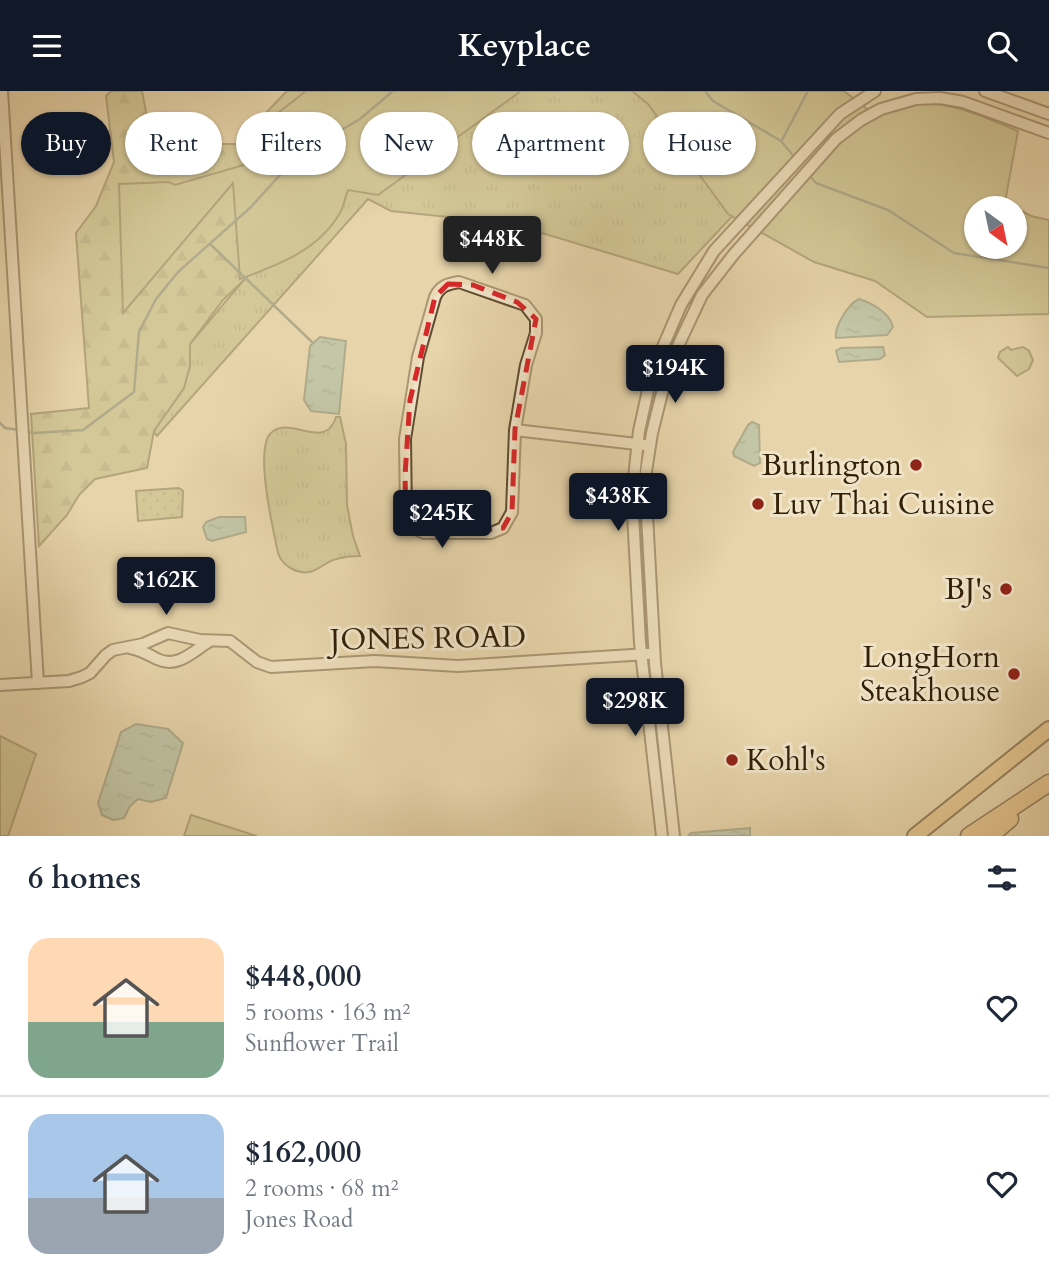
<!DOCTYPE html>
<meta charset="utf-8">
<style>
body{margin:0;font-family:Cardo,serif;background:#f6f6f7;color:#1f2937;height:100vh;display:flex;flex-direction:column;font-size:26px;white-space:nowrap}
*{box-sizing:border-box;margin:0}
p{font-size:23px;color:#747a83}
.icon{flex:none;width:38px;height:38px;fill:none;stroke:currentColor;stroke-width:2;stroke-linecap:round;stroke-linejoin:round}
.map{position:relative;height:745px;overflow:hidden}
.panel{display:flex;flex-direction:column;background:#fff;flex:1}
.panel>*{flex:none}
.guide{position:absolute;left:21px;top:21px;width:1008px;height:63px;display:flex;gap:14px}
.needle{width:46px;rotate:147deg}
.buttons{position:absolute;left:964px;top:105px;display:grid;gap:14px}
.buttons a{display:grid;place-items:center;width:63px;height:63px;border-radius:50%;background:#fff;box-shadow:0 2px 5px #0004;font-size:35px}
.price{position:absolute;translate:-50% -60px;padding:0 16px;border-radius:7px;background:#111827;color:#fff;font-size:23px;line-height:46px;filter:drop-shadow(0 2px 4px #0008)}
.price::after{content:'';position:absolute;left:50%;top:42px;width:21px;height:16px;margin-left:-10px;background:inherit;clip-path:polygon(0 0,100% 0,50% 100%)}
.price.selected{background:#222;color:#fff}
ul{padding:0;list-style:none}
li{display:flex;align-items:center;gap:21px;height:175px;padding:0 28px}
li+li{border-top:2px solid #e0e1e3}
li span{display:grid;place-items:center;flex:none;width:196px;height:140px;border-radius:21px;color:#555}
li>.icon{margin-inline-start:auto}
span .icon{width:84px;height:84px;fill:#fffc;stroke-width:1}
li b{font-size:30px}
h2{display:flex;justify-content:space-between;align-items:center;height:84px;padding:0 28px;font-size:30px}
.pill{padding:0 24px;border-radius:32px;background:#fff;box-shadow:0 2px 5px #0004;font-size:24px;line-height:63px}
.pill.selected{background:#111827;color:#fff}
header{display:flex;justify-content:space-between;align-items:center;height:91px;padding:0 28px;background:#111827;color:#fff;font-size:32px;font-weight:600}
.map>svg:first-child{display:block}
.grass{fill:url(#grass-tufts);stroke:#786e46;stroke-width:2}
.forest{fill:url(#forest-firs);stroke:#786e46;stroke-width:2}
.park{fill:#bcbb84;stroke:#786e46;stroke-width:2;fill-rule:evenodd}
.garden{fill:url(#garden-dots);stroke:#786e46;stroke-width:2}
.water{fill:url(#water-ripples);stroke:#6f7b66;stroke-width:2}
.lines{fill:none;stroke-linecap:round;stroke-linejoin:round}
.stream{stroke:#6f7b66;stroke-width:2.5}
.minor-casing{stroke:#614d30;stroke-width:14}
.major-casing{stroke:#342007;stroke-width:18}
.highway-casing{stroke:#342007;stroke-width:19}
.minor{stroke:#efe3c8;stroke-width:10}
.major{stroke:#e4ba75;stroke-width:14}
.highway{stroke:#e4ba75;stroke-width:16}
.marked{fill:none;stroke:#d62828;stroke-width:5;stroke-dasharray:14 9;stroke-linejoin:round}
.poi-dot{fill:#8f2418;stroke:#efe3c8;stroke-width:2.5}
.labels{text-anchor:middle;stroke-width:6;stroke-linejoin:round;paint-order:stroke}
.poi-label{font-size:30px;fill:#342007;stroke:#efe3c8;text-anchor:end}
.street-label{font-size:30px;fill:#342007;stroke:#efe3c8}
</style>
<header><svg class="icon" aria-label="menu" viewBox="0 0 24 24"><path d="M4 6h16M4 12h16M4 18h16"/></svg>Keyplace<svg class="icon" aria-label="search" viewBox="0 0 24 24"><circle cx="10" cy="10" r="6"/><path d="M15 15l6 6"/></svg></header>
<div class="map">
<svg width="1049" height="745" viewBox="0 0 1049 745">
<defs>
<pattern id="grass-tufts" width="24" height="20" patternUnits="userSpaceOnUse" patternTransform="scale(1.75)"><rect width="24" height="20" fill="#bcbb84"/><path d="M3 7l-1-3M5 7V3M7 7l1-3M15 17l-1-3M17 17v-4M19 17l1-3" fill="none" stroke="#a2a070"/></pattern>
<pattern id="forest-firs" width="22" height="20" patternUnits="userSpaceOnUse" patternTransform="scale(1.75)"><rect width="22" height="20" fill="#bcbb84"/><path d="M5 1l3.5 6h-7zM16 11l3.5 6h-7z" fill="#a2a070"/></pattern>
<pattern id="garden-dots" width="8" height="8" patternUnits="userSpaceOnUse" patternTransform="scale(1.75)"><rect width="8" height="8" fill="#bcbb84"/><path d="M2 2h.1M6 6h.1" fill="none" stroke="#a2a070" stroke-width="1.8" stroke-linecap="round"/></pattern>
<pattern id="water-ripples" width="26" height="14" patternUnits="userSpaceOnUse" patternTransform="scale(1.75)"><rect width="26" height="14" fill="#97b8a6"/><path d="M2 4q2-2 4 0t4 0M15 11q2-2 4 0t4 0" fill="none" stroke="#7c9585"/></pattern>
</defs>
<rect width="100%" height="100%" fill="#e7d4aa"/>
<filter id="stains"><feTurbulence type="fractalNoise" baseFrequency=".00286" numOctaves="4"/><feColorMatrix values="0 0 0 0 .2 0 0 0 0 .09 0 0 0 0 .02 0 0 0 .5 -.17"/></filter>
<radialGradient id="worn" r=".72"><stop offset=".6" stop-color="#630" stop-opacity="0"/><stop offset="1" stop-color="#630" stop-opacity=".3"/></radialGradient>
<path class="grass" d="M 287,0 L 705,0 L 769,86 L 678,183 L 542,142 L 523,154 L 474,140 L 448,126 L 391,120 L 368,108 L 157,345 L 153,340 L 184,297 L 190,253 L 280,146 L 281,113 L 236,53 Z
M 336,326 L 340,326 L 346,353 L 347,414 L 353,445 L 360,465 C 351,465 342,466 333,469 C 326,472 320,477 313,480 C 299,485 282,475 278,462 C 273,438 255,361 270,343 C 289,322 325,362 336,326 Z"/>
<path class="forest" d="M 111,0 L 142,0 L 151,47 L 179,59 L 208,53 L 236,53 L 253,76 L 261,173 L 223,209 L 190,253 L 190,275 L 184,297 L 154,340 L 147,377 L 95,388 L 79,404 L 67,424 L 39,455 L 31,323 L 89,317 L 76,142 L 96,115 L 114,71 L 106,5 Z"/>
<path class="park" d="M 306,0 L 521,0 L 378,104 L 348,99 C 345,106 344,114 341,120 C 320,159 278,174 240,188 L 233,92 L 123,222 L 119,93 L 169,91 L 175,94 L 244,74 L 264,33 Z
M 632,0 L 844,0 L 876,25 C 887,21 900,14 912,13 C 950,9 984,26 1018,40 L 1005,111 L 1031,125 L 1049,129 L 1049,223 L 927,226 L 875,190 L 814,171 L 728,123 L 648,13 ZM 976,117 L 1015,117 L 1015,156 L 976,156 Z
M 1008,256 L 1011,259 L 1023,256 L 1029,260 L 1033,269 L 1029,278 L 1017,285 L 998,267 L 1000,261 Z
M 0,645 L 36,663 L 8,745 L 0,745 Z
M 191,724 L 257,745 L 184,745 Z"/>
<path class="garden" d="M 179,397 L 183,400 L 182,426 L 138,430 L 136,400 Z"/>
<path class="water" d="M 859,208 C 872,212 890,222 893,236 L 887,244 L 836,247 C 834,236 848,213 859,208 Z
M 320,246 L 346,250 L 339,323 L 311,320 L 304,309 L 310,255 Z
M 883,256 L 885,264 L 880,268 L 839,271 L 836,260 L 841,257 Z
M 752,331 L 759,334 L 760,372 L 754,375 L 734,365 L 733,361 L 748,334 Z
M 219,426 L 245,426 L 246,441 L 212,450 L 207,448 L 203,436 L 206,431 Z
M 136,633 L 168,638 L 183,652 L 166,707 L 151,711 L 138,708 L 130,715 L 124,727 L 113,729 L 102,724 L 98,712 L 121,641 Z
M 750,737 L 750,745 L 688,745 L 691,742 Z"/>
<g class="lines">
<path class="stream" d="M 705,0 L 713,10 L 781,50 L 796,68
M 782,49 L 808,0
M 809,84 L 816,92 L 888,119 L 954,162 L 1049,177
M 210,153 L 313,252
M 0,332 L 5,337 L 19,339
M 26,341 L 35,342 L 83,339 L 134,301 L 139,241 L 156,208 L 178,181 L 251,116 L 280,84 L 306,60 L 360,28 L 393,0"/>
<g class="minor-casing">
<path id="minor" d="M 2,0 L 38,592
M 985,0 L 1049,23
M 459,191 L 525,214 L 536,228 L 536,242 L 526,274 L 515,339 L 512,421 L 503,437 L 491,442 L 424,442 L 414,437 L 406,425 L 405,348 L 418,266 L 435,206 C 440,195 447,193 459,191 Z
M 515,339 L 645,354
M 130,557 C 141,559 148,563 157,568 C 178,578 193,560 210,550
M 0,594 L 69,590 L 82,586 L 90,582 L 106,564 L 113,559 L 143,553 L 168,542 L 200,549 L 230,550 L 257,571 L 271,576 L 375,570 L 458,575 L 648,563
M 662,745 L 640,552 L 632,405 L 639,340 L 652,281 L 681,214 L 714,160 L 840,23 L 875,0
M 674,745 L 655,572 L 645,387 L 652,342 L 669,274 L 702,204 L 734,163 L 836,48 L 861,29 L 881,18 L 916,8 L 940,7 L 963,11 L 1049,42"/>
</g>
<g class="major-casing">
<path id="major" d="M 915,745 L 1049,638"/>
</g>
<g class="highway-casing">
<path id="highway" d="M 969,745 L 1049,692
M 990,745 L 1010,728"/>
</g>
<use href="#minor" class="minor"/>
<use href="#major" class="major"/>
<use href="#highway" class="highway"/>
</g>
<path d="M0 0H1049V745H0ZM 448,193 L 473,194 L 517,211 L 536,228 L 515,338 L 512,421 L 503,437 L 430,443 L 414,437 L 406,425 L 405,385 L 410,309 L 435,206 Z" fill="#e7d4aa" fill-opacity=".55" fill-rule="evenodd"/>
<path class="marked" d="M 448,193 L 473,194 L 517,211 L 536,228 L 515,338 L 512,421 L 503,437 L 430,443 L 414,437 L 406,425 L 405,385 L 410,309 L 435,206 Z"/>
<g class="poi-dot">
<circle cx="916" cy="374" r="7"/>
<circle cx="758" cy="413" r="7"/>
<circle cx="1006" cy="498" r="7"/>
<circle cx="1014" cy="583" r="7"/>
<circle cx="732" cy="669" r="7"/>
</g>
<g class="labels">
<g class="poi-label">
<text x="902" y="384">Burlington</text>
<text x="772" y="423" text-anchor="start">Luv Thai Cuisine</text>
<text x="992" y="508">BJ's</text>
<text x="1000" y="576">LongHorn<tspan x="1000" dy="34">Steakhouse</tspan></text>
<text x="746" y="679" text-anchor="start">Kohl's</text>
</g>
<g class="street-label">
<text transform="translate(428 547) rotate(-1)" y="10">JONES ROAD</text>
</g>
</g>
<rect width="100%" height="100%" filter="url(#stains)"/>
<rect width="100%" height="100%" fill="url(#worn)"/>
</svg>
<div class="buttons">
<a><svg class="needle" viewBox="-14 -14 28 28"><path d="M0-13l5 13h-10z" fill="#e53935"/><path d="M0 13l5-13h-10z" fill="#747a83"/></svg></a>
</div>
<b class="price selected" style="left:492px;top:185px">$448K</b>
<b class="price" style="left:675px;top:314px">$194K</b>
<b class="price" style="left:618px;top:442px">$438K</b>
<b class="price" style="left:442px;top:459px">$245K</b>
<b class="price" style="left:166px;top:526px">$162K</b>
<b class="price" style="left:635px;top:647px">$298K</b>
<div class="guide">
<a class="pill selected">Buy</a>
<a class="pill">Rent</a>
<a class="pill">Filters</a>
<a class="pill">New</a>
<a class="pill">Apartment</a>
<a class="pill">House</a>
</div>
</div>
<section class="panel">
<h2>6 homes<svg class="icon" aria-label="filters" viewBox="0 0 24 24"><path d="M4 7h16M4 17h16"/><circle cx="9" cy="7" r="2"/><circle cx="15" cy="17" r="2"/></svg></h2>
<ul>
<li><span style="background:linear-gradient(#ffd9b3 60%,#7fa58c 0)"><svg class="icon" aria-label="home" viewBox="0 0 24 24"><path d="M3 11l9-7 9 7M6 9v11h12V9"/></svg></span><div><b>$448,000</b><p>5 rooms · 163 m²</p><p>Sunflower Trail</p></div><svg class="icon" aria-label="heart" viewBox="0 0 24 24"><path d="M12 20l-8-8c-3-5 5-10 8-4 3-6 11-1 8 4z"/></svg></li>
<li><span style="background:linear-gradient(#a9c7e8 60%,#9aa5b1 0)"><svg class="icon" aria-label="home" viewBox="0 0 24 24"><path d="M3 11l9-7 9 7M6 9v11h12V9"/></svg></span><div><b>$162,000</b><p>2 rooms · 68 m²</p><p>Jones Road</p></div><svg class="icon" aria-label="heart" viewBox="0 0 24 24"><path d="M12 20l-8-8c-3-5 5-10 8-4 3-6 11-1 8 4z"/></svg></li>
</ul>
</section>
